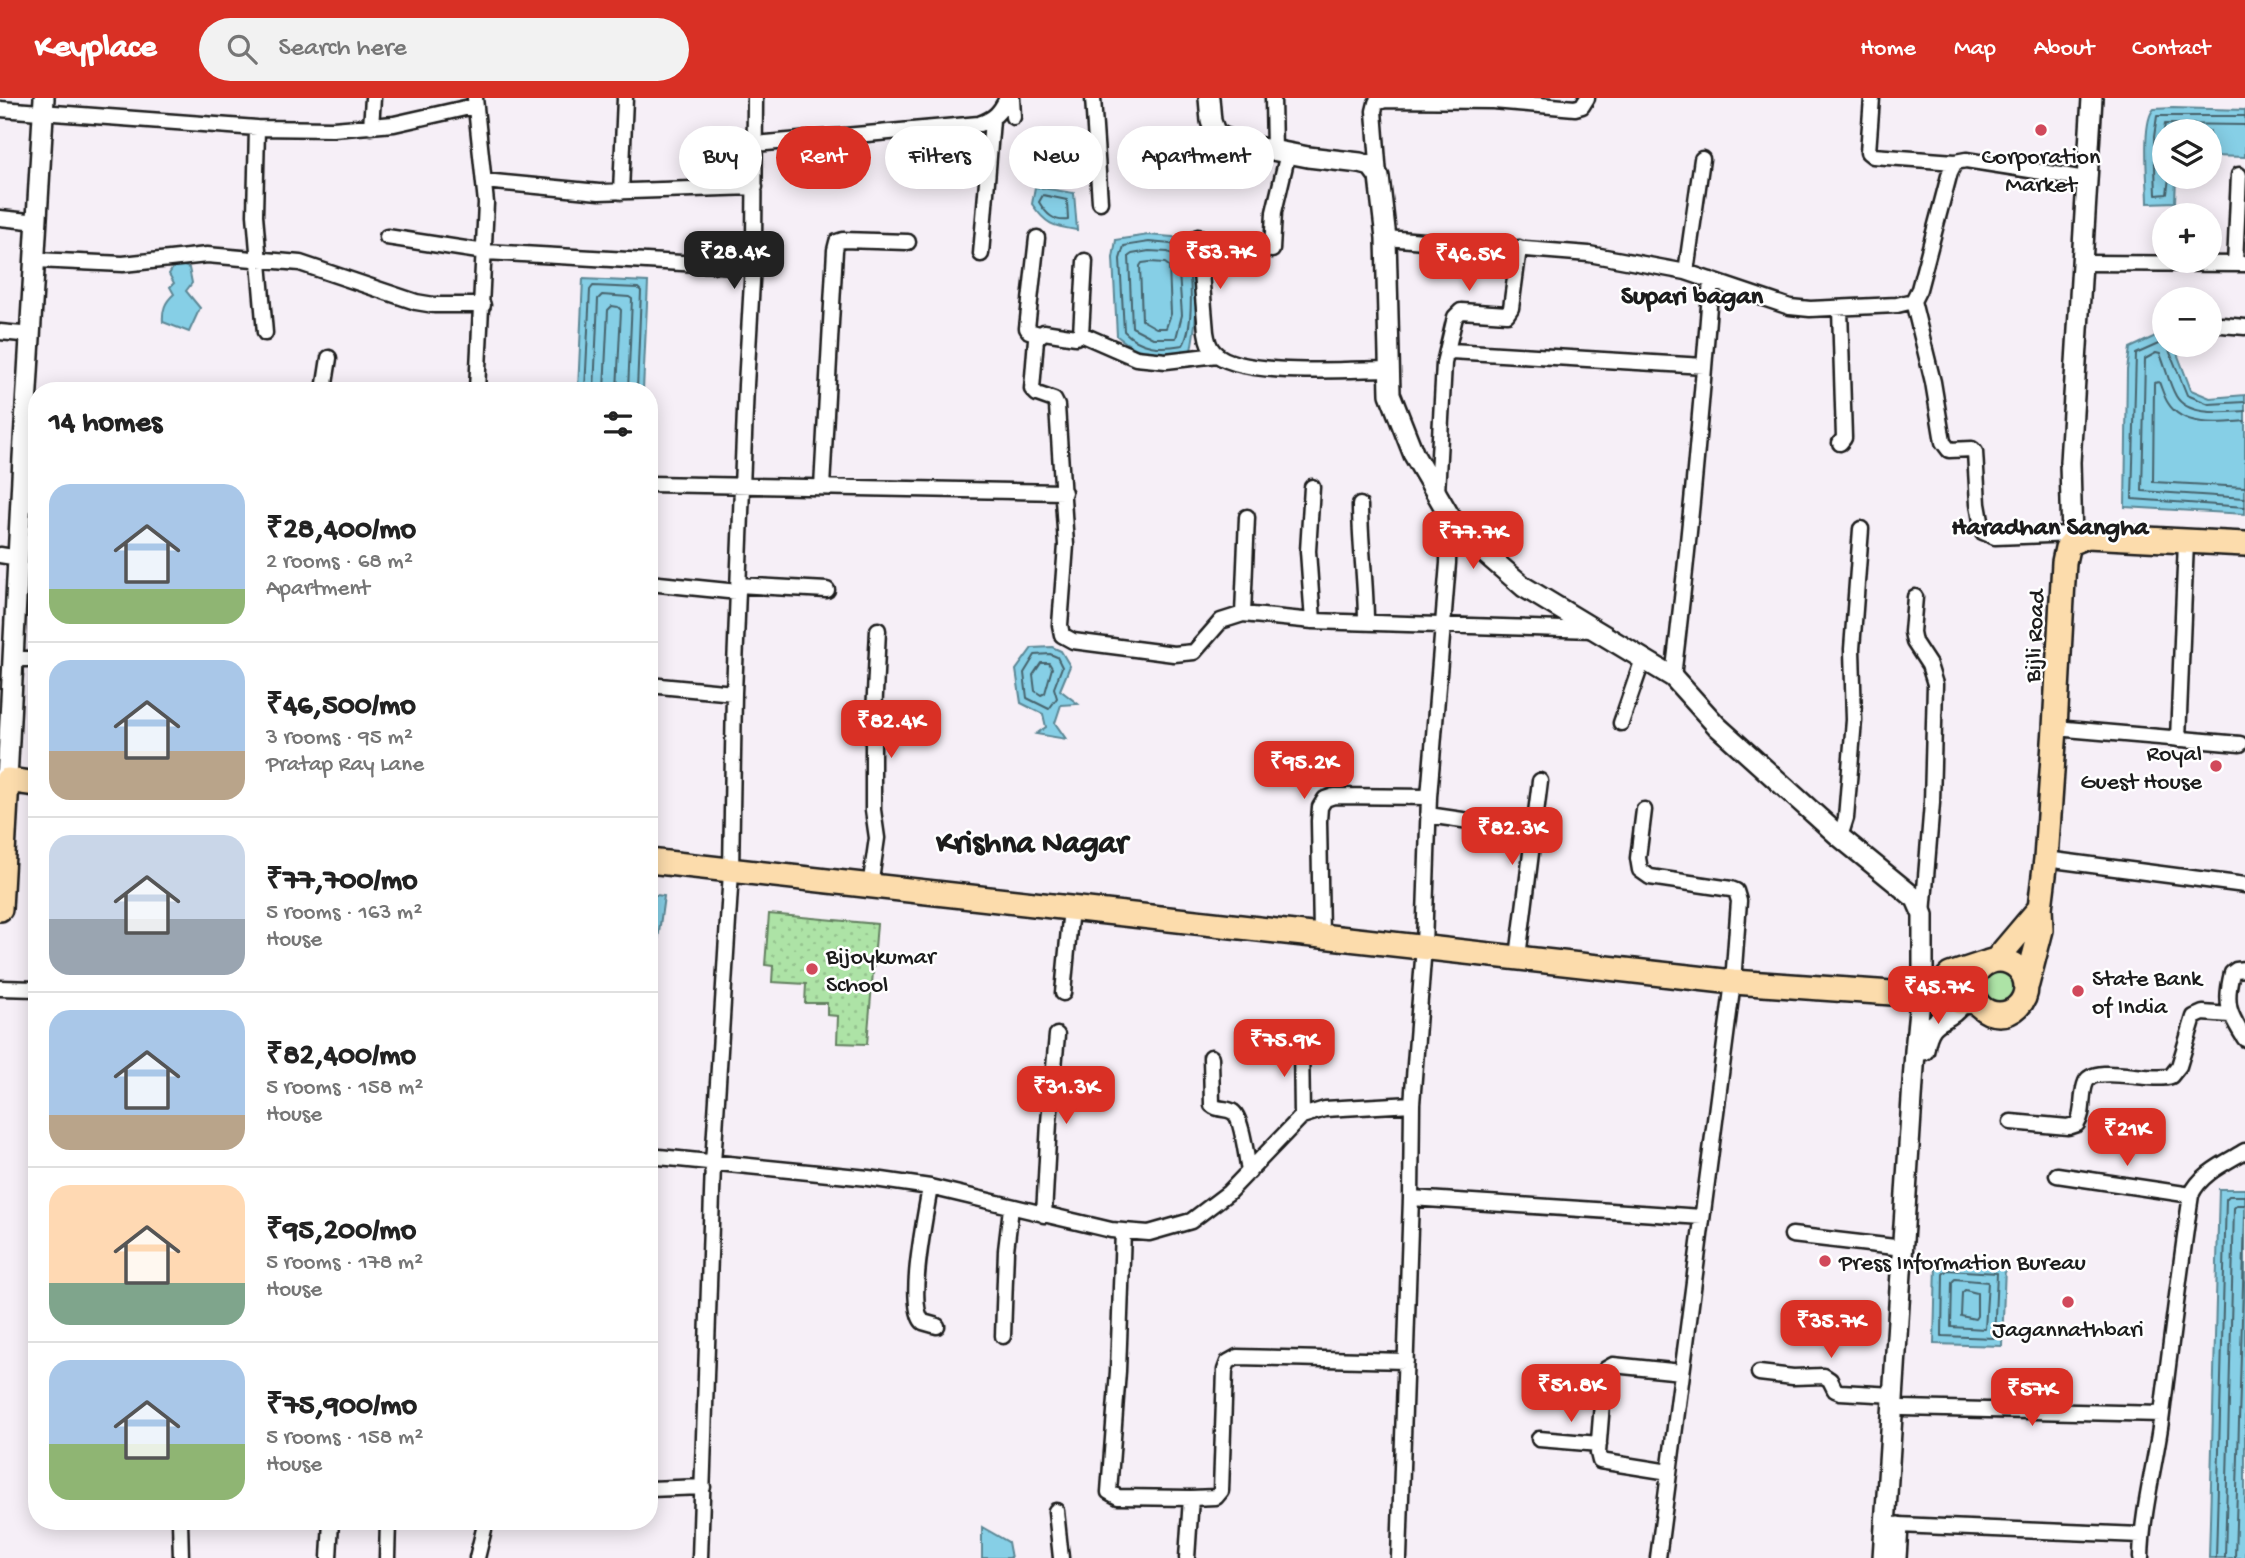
<!DOCTYPE html>
<meta charset="utf-8">
<style>
body{margin:0;font-family:"Gochi Hand",sans-serif;background:#f2f2f2;color:#222;height:100vh;display:flex;flex-direction:column;font-size:26px;white-space:nowrap}
*{box-sizing:border-box;margin:0}
p{font-size:23px;color:#767676}
.icon{flex:none;width:38px;height:38px;fill:none;stroke:currentColor;stroke-width:2;stroke-linecap:round;stroke-linejoin:round}
.map{position:relative;flex:1;overflow:hidden}
.side{position:absolute;left:28px;top:284px;width:630px;height:1148px;display:flex;flex-direction:column;background:#fff;border-radius:28px;box-shadow:0 4px 18px #0003}
.side>*{flex:none}
.guide{position:absolute;left:679px;top:28px;width:665px;height:63px;display:flex;gap:14px}
.fabs{position:absolute;left:2152px;top:21px;display:grid;gap:14px}
.fabs a{display:grid;place-items:center;width:70px;height:70px;border-radius:50%;background:#fff;box-shadow:0 4px 18px #0003;font-size:35px}
.price{position:absolute;translate:-50% -60px;padding:0 16px;border-radius:14px;background:#d93025;color:#fff;font-size:23px;line-height:46px;filter:drop-shadow(0 2px 4px #0008)}
.price::after{content:'';position:absolute;left:50%;top:42px;width:21px;height:16px;margin-left:-10px;background:inherit;clip-path:polygon(0 0,100% 0,50% 100%)}
.price.active{background:#222;color:#fff}
ul{padding:0;list-style:none}
li{display:flex;align-items:center;gap:21px;height:175px;padding:0 21px}
li+li{border-top:2px solid #e0e0e0}
li span{display:grid;place-items:center;flex:none;width:196px;height:140px;border-radius:21px;color:#555}
li>.icon{margin-inline-start:auto}
span .icon{width:84px;height:84px;fill:#fffc;stroke-width:1}
li b{font-size:30px}
h2{display:flex;justify-content:space-between;align-items:center;height:84px;padding:0 21px;font-size:30px}
.tag{padding:0 24px;border-radius:32px;background:#fff;box-shadow:0 4px 18px #0003;font-size:24px;line-height:63px}
.tag.active{background:#d93025;color:#fff}
header{display:flex;align-items:center;gap:42px;box-sizing:border-box;height:98px;padding:0 35px;background:#d93025;color:#fff}
header strong{font-size:33px}
nav{display:flex;gap:38px;margin-inline-start:auto;font-size:24px}
.search{width:490px;height:63px;background:#f2f2f2;display:flex;align-items:center;gap:18px;box-sizing:border-box;padding:0 24px;border-radius:38px;color:#767676;font-size:26px}
.map>svg:first-child{display:block}
.grass{fill:#ade3a6;stroke:#648061;stroke-width:2}
.park{fill:url(#park-dots);stroke:#648061;stroke-width:2}
.water{fill:#86cfe6;stroke:#5c8795;stroke-width:2}
.lines{fill:none;stroke-linecap:round;stroke-linejoin:round}
.shore{stroke:#46646d;stroke-width:2}
.minor-casing{stroke:#1c1c1c;stroke-width:19}
.tertiary-casing{stroke:#1c1c1c;stroke-width:24}
.primary-casing{stroke:#1c1c1c;stroke-width:28}
.minor{stroke:#fff;stroke-width:14}
.tertiary{stroke:#fff;stroke-width:19}
.primary{stroke:#fcdcac;stroke-width:23}
.poi-dot{fill:#d1495b;stroke:#fff;stroke-width:2.5}
.labels{text-anchor:middle;stroke-width:5;stroke-linejoin:round;paint-order:stroke}
.poi-label{font-size:24px;fill:#1c1c1c;stroke:#fff;text-anchor:start}
.street-label{font-size:24px;fill:#1c1c1c;stroke:#fff}
.neighbourhood-label{font-size:26px;font-weight:bold;fill:#1c1c1c;stroke:#fff}
.district-label{font-size:32px;font-weight:bold;fill:#1c1c1c;stroke:#fff}
</style>
<header>
<strong>Keyplace</strong>
<div class="search"><svg class="icon" aria-label="search" viewBox="0 0 24 24"><circle cx="10" cy="10" r="6"/><path d="M15 15l6 6"/></svg>Search here</div>
<nav><a>Home</a><a>Map</a><a>About</a><a>Contact</a></nav>
</header>
<div class="map">
<svg width="2245" height="1460" viewBox="0 0 2245 1460">
<defs>
<pattern id="park-dots" width="8" height="8" patternUnits="userSpaceOnUse" patternTransform="scale(1.75)"><rect width="8" height="8" fill="#ade3a6"/><path d="M2 2h.1M6 6h.1" fill="none" stroke="#94c28e" stroke-width="1.8" stroke-linecap="round"/></pattern>
</defs>
<rect width="100%" height="100%" fill="#f6eff7"/>
<filter id="ink" filterUnits="userSpaceOnUse"><feTurbulence type="fractalNoise" baseFrequency=".0143" numOctaves="2"/><feDisplacementMap in="SourceGraphic" scale="14" xChannelSelector="R" yChannelSelector="G"/><feConvolveMatrix kernelMatrix="1 2 1 2 8 2 1 2 1" color-interpolation-filters="sRGB"/></filter>
<g filter="url(#ink)">
<path class="grass" d="M1982 888a16 16 0 1 1 32 0a16 16 0 1 1-32 0Z"/>
<path class="park" d="M 769,816 L 877,826 L 867,946 L 837,945 L 838,918 L 827,917 L 827,905 L 805,905 L 806,886 L 772,884 L 773,868 L 765,867 Z"/>
<path class="water" d="M 2173,10 L 2245,12 L 2245,59 L 2210,58 L 2210,33 L 2165,33 L 2165,79 L 2176,79 L 2175,104 L 2148,105 C 2148,86 2141,23 2154,11 Z
M 1035,89 L 1074,95 L 1077,132 C 1053,128 1046,127 1032,106 Z
M 1148,137 L 1173,139 L 1191,149 C 1201,183 1197,219 1191,253 C 1160,258 1142,259 1117,238 L 1113,160 L 1116,142 Z
M 176,165 L 189,170 L 192,185 L 186,193 L 200,210 L 189,234 L 163,224 C 162,212 165,204 174,196 L 170,189 L 174,185 L 169,176 Z
M 583,181 L 648,184 L 643,292 L 578,292 Z
M 2162,235 L 2165,239 L 2165,247 L 2172,247 L 2175,250 L 2191,292 L 2210,300 L 2245,297 L 2245,416 L 2125,409 L 2127,272 L 2130,250 Z
M 1052,549 L 1061,553 L 1070,568 L 1060,592 L 1078,606 L 1061,607 L 1055,625 L 1066,641 L 1036,636 L 1046,629 L 1043,616 L 1021,605 L 1016,572 L 1032,550 Z
M 649,796 L 664,798 L 655,864 L 649,863 Z
M 2219,1091 L 2245,1091 L 2245,1460 L 2209,1460 Z
M 1936,1165 L 2005,1167 L 2002,1248 L 1934,1246 Z
M 982,1429 L 1008,1444 L 1011,1460 L 982,1460 Z"/>
<g class="lines">
<path class="shore" d="M 2165,66 L 2163,39 L 2165,26 L 2245,27
M 2169,79 L 2167,96 L 2156,97 L 2154,39 L 2157,18 L 2245,18
M 1043,97 L 1067,102 L 1068,122 C 1054,124 1046,116 1039,104 Z
M 1149,144 L 1171,146 L 1186,156 C 1192,178 1194,228 1183,247 C 1161,251 1141,251 1124,233 L 1120,161 L 1124,148 Z
M 1149,153 L 1168,154 L 1178,161 L 1182,217 L 1176,240 L 1153,240 L 1132,229 L 1129,158 L 1132,156 Z
M 1150,164 L 1165,165 L 1169,168 L 1171,216 L 1166,230 L 1156,230 L 1142,222 L 1140,168 L 1142,165 Z
M 2165,243 L 2136,256 L 2132,401 L 2245,409
M 2167,247 L 2187,297 L 2209,306 L 2245,304
M 585,292 L 590,192 L 593,188 L 638,190 L 641,193 L 637,292
M 594,292 L 598,201 L 602,197 L 629,199 L 632,201 L 628,292
M 604,292 L 608,212 L 612,208 L 618,209 L 621,212 L 617,292
M 2245,313 C 2225,314 2188,319 2176,298 C 2169,286 2166,270 2160,256 L 2156,255 L 2145,261 L 2142,393 L 2245,400
M 2245,323 C 2221,325 2183,330 2168,305 C 2164,299 2162,291 2159,284 L 2154,285 L 2153,384 L 2245,389
M 1050,556 L 1057,559 L 1062,569 L 1054,590 L 1057,600 L 1049,611 L 1027,600 L 1024,575 L 1035,557 Z
M 1041,565 L 1049,565 L 1052,570 L 1045,595 L 1041,597 L 1035,593 L 1033,577 Z
M 1947,1172 L 1997,1175 L 1994,1240 L 1942,1238 L 1943,1176 Z
M 1955,1181 L 1988,1184 L 1985,1231 L 1951,1229 L 1952,1184 Z
M 1965,1192 L 1977,1195 L 1977,1218 L 1975,1221 L 1961,1218 L 1962,1195 Z
M 2216,1460 L 2226,1101 L 2229,1098 L 2245,1098
M 2225,1460 L 2234,1110 L 2237,1107 L 2245,1107
M 2235,1460 L 2245,1119"/>
<g class="minor-casing">
<path id="minor" d="M 475,0 L 486,105 L 477,292
M 1012,0 L 1013,19
M 1093,0 L 1100,104
M 1273,0 L 1274,53
M 1872,0 L 1868,54 L 1873,58 L 1955,64
M 0,11 L 257,30 L 333,31 L 394,26 L 474,8
M 371,29 L 373,0
M 257,30 L 255,117 L 265,235
M 755,46 L 979,26 C 994,21 1000,15 1007,0
M 1379,78 L 1374,13 L 1376,5 L 1385,2 L 1493,3 L 1575,10 L 1582,8 L 1587,0
M 484,83 L 599,94 L 755,89
M 621,94 L 625,0
M 0,120 L 38,124
M 387,139 L 485,154 L 753,169
M 1198,139 L 1206,234 C 1207,241 1209,249 1214,254 C 1237,280 1353,271 1388,271
M 1037,140 L 1027,230 L 1029,233 L 1039,236
M 1386,140 L 1589,156 L 1686,174 L 1790,209 L 1810,211 L 1897,207 L 1913,203 L 1919,191 L 1950,74 L 1955,64 L 1966,62 L 2086,81
M 1272,152 L 1274,114 L 1288,55
M 981,156 L 992,22
M 36,162 L 123,166 L 207,157 L 300,165 L 416,204 L 434,207 L 483,207
M 1085,163 L 1081,236 L 1076,239 L 1044,234 L 1036,241 L 1032,291 L 1037,296 L 1054,302 L 1057,308 L 1066,447 L 1060,527 L 1062,537 L 1073,543 L 1174,556 L 1194,554 L 1221,523 L 1243,516 L 1247,419
M 2083,165 L 2245,166
M 2235,166 L 2239,77
M 1686,174 L 1702,61
M 1913,203 L 1933,284 L 1943,344 L 1949,352 L 1972,351 L 1975,354 L 1978,406 L 1983,434 L 1995,439 L 2072,436
M 2222,227 L 2245,229
M 0,234 L 32,237
M 1081,236 L 1136,260 L 1166,263 L 1217,257
M 1446,257 L 1455,219 L 1461,213 L 1507,216 L 1511,210 L 1519,150
M 324,292 L 329,260
M 1840,345 L 1844,340 L 1840,211
M 649,386 L 1064,394
M 822,389 L 835,152 L 837,144 L 843,142 L 908,144
M 1312,389 L 1308,453 L 1313,523
M 1437,395 L 1444,265 L 1446,257 L 1451,253 L 1704,268
M 1360,407 C 1360,446 1366,484 1366,524
M 0,457 L 19,460
M 649,485 L 738,494
M 738,487 L 827,492
M 1915,499 L 1912,534 L 1914,544 L 1929,567 L 1935,586 L 1932,705 L 1923,816
M 1243,516 L 1313,523 L 1593,532
M 13,561 L 37,561
M 1673,579 C 1689,447 1701,314 1711,182
M 649,587 L 734,595
M 1621,625 L 1643,561
M 2055,630 L 2240,646
M 2178,641 L 2186,444
M 1644,712 L 1638,760 L 1640,772 L 1650,779 L 1731,791 L 1736,793 L 1739,803 L 1733,884 L 1658,1460
M 1428,717 L 1497,727
M 1840,739 L 1846,720 L 1854,622 L 1852,551 L 1861,431
M 2046,761 L 2245,787
M 870,789 L 877,740 L 873,712 L 873,638 L 878,532
M 1321,837 L 1319,723 L 1320,709 L 1325,701 L 1334,698 L 1429,699
M 1518,859 L 1540,683
M 2245,871 L 2236,872 L 2232,875 C 2224,906 2229,916 2245,941
M 0,890 L 37,891
M 1063,895 L 1071,810
M 1301,943 L 1302,1018
M 1211,959 L 1212,1007 C 1219,1013 1226,1009 1233,1014 C 1242,1020 1247,1062 1249,1074
M 2011,1024 L 2068,1029 L 2077,1026 C 2085,1014 2080,997 2086,984 C 2094,966 2152,985 2171,978 L 2179,968 L 2194,919 L 2203,915 L 2230,917
M 649,1058 L 868,1080 L 930,1089 L 1111,1132 L 1149,1135 L 1191,1123 L 1228,1095 L 1302,1018 L 1325,1011 L 1412,1006
M 2057,1077 L 2191,1097
M 930,1089 C 926,1116 906,1206 923,1224 L 937,1228
M 1411,1100 L 1702,1119
M 1044,1117 L 1049,1024 L 1057,937
M 1123,1133 L 1118,1273 L 1109,1394 L 1118,1399 L 1191,1400
M 1792,1137 L 1903,1150
M 1003,1238 L 1006,1152 L 1011,1110
M 1759,1275 L 1793,1279 L 1824,1278 L 1830,1282 L 1835,1292 L 1840,1294 L 1894,1297
M 1902,1310 L 2162,1316
M 1539,1341 L 1599,1346
M 1669,1374 L 1600,1363 L 1598,1355 L 1604,1281 L 1606,1271 L 1613,1267 L 1682,1274
M 649,1391 L 703,1389
M 1056,1413 L 1061,1460
M 180,1423 L 181,1460
M 1898,1427 L 2141,1437
M 329,1460 L 331,1423
M 387,1460 L 388,1423
M 477,1460 L 486,1423
M 700,1460 L 713,1066 L 731,774 L 734,595 L 746,287 L 754,149 L 755,0
M 1187,1460 L 1191,1400 L 1216,1399 L 1221,1393 L 1225,1272 L 1228,1264 L 1237,1259 L 1406,1263
M 1399,1460 L 1411,1100 L 1412,1006 L 1424,848 L 1429,699 L 1448,465 L 1449,417
M 2141,1460 C 2142,1412 2156,1364 2162,1316 C 2171,1243 2180,1170 2191,1097 C 2200,1076 2225,1065 2245,1053"/>
</g>
<g class="tertiary-casing">
<path id="tertiary" d="M 1209,0 L 1211,23 L 1215,34 L 1222,39 L 1241,46 L 1308,59 L 1360,65 L 1371,68 L 1379,79 L 1386,140 L 1390,296 L 1414,357 L 1449,417 L 1465,438 L 1524,489 L 1673,579 L 1717,628 L 1840,739 L 1916,801 L 1923,817 L 1923,871 L 1915,953 L 1883,1460
M 2072,444 L 2070,364 L 2092,0
M 0,681 L 7,682 L 23,360 L 44,0
M 1924,952 C 1929,914 1948,927 1962,904
M 1896,1460 L 1898,1429"/>
</g>
<g class="primary-casing">
<path id="primary" d="M 649,763 L 1733,884 L 1921,897 L 1933,895 L 1950,877 L 1989,864
M 0,811 L 7,682 L 37,686
M1972 889a27 27 0 1 1 54 0a27 27 0 1 1-54 0Z
M 1996,862 L 2040,810
M 2027,886 L 2041,832 L 2040,810 L 2046,761 L 2055,630 L 2064,464 L 2067,450 L 2072,444 L 2087,438 L 2245,446
M 1933,895 L 1959,904 L 1976,903"/>
</g>
<use href="#minor" class="minor"/>
<use href="#tertiary" class="tertiary"/>
<use href="#primary" class="primary"/>
</g>
</g>
<g class="poi-dot">
<circle cx="2041" cy="32" r="7"/>
<circle cx="2216" cy="668" r="7"/>
<circle cx="812" cy="871" r="7"/>
<circle cx="2078" cy="893" r="7"/>
<circle cx="1825" cy="1163" r="7"/>
<circle cx="2068" cy="1204" r="7"/>
</g>
<g class="labels">
<g class="poi-label">
<text x="2041" y="65" text-anchor="middle">Corporation<tspan x="2041" dy="28">Market</tspan></text>
<text x="2202" y="662" text-anchor="end">Royal<tspan x="2202" dy="28">Guest House</tspan></text>
<text x="826" y="865">Bijoykumar<tspan x="826" dy="28">School</tspan></text>
<text x="2092" y="887">State Bank<tspan x="2092" dy="28">of India</tspan></text>
<text x="1839" y="1171">Press Information Bureau</text>
<text x="2068" y="1238" text-anchor="middle">Jagannathbari</text>
</g>
<g class="street-label">
<text transform="translate(2033 538) rotate(-87)" y="8">Bijli Road</text>
</g>
<g class="neighbourhood-label">
<text x="1692" y="205">Supari bagan</text>
<text x="2050" y="436">Haradhan Sangha</text>
</g>
<g class="district-label">
<text x="1032" y="753">Krishna Nagar</text>
</g>
</g>
</svg>
<div class="fabs">
<a><svg class="icon" aria-label="layers" viewBox="0 0 24 24"><path d="M12 4l9 5-9 5-9-5zM3 14l9 5 9-5"/></svg></a>
<a>+</a>
<a>−</a>
</div>
<b class="price active" style="left:734px;top:193px">₹28.4K</b>
<b class="price" style="left:1220px;top:193px">₹53.7K</b>
<b class="price" style="left:1469px;top:195px">₹46.5K</b>
<b class="price" style="left:1473px;top:473px">₹77.7K</b>
<b class="price" style="left:891px;top:662px">₹82.4K</b>
<b class="price" style="left:1304px;top:703px">₹95.2K</b>
<b class="price" style="left:1512px;top:769px">₹82.3K</b>
<b class="price" style="left:1938px;top:928px">₹45.7K</b>
<b class="price" style="left:1284px;top:981px">₹75.9K</b>
<b class="price" style="left:1066px;top:1028px">₹31.3K</b>
<b class="price" style="left:2127px;top:1070px">₹21K</b>
<b class="price" style="left:1831px;top:1262px">₹35.7K</b>
<b class="price" style="left:1571px;top:1326px">₹51.8K</b>
<b class="price" style="left:2032px;top:1330px">₹57K</b>
<div class="guide">
<a class="tag">Buy</a>
<a class="tag active">Rent</a>
<a class="tag">Filters</a>
<a class="tag">New</a>
<a class="tag">Apartment</a>
</div>
<section class="side">
<h2>14 homes<svg class="icon" aria-label="filters" viewBox="0 0 24 24"><path d="M4 7h16M4 17h16"/><circle cx="9" cy="7" r="2"/><circle cx="15" cy="17" r="2"/></svg></h2>
<ul>
<li><span style="background:linear-gradient(#a9c7e8 75%,#8fb573 0)"><svg class="icon" aria-label="home" viewBox="0 0 24 24"><path d="M3 11l9-7 9 7M6 9v11h12V9"/></svg></span><div><b>₹28,400/mo</b><p>2 rooms · 68 m²</p><p>Apartment</p></div></li>
<li><span style="background:linear-gradient(#a9c7e8 65%,#b9a48a 0)"><svg class="icon" aria-label="home" viewBox="0 0 24 24"><path d="M3 11l9-7 9 7M6 9v11h12V9"/></svg></span><div><b>₹46,500/mo</b><p>3 rooms · 95 m²</p><p>Pratap Ray Lane</p></div></li>
<li><span style="background:linear-gradient(#c9d6e8 60%,#9aa5b1 0)"><svg class="icon" aria-label="home" viewBox="0 0 24 24"><path d="M3 11l9-7 9 7M6 9v11h12V9"/></svg></span><div><b>₹77,700/mo</b><p>5 rooms · 163 m²</p><p>House</p></div></li>
<li><span style="background:linear-gradient(#a9c7e8 75%,#b9a48a 0)"><svg class="icon" aria-label="home" viewBox="0 0 24 24"><path d="M3 11l9-7 9 7M6 9v11h12V9"/></svg></span><div><b>₹82,400/mo</b><p>5 rooms · 158 m²</p><p>House</p></div></li>
<li><span style="background:linear-gradient(#ffd9b3 70%,#7fa58c 0)"><svg class="icon" aria-label="home" viewBox="0 0 24 24"><path d="M3 11l9-7 9 7M6 9v11h12V9"/></svg></span><div><b>₹95,200/mo</b><p>5 rooms · 178 m²</p><p>House</p></div></li>
<li><span style="background:linear-gradient(#a9c7e8 60%,#8fb573 0)"><svg class="icon" aria-label="home" viewBox="0 0 24 24"><path d="M3 11l9-7 9 7M6 9v11h12V9"/></svg></span><div><b>₹75,900/mo</b><p>5 rooms · 158 m²</p><p>House</p></div></li>
</ul>
</section>
</div>
